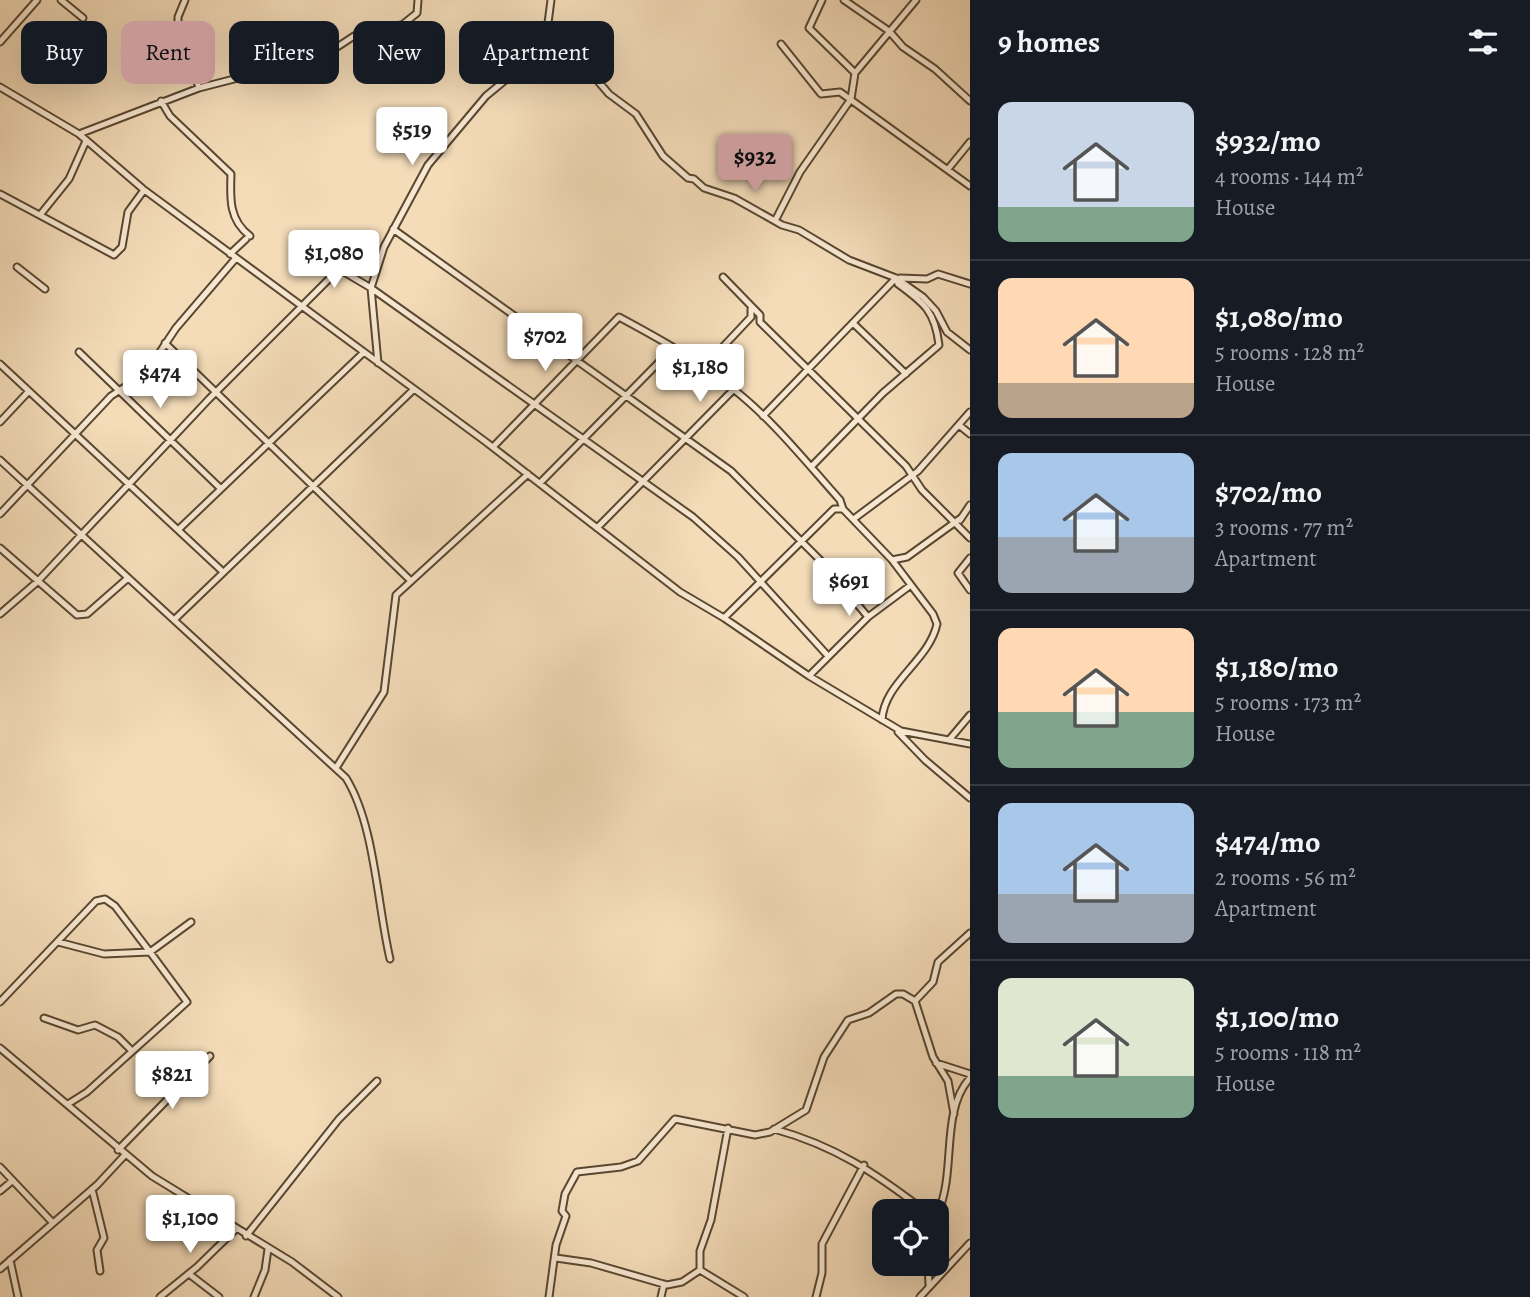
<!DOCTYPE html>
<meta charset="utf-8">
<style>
body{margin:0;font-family:Alegreya,serif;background:#242831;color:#f1f3f6;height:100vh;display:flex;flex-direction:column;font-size:26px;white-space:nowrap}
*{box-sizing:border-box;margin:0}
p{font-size:23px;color:#9ea1a6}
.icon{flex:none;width:38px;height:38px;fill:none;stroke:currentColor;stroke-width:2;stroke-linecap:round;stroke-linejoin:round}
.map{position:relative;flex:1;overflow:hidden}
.side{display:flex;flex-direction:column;background:#171b24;width:560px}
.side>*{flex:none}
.guide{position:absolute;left:21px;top:21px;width:665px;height:63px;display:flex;gap:14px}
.controls{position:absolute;left:872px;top:1199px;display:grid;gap:14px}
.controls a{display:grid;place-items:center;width:77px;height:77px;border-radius:14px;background:#171b24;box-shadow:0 7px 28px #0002;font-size:35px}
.price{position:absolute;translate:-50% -60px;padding:0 16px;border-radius:7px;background:#fff;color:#222;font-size:23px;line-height:46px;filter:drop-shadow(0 2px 4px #0008)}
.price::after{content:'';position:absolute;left:50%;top:42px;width:21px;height:16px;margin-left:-10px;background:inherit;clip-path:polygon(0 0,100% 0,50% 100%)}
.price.active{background:#c59692;color:#111}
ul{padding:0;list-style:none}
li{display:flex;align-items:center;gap:21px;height:175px;padding:0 28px}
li+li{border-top:2px solid #363941}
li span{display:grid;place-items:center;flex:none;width:196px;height:140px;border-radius:14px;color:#555}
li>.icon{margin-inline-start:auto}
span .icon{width:84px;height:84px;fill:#fffc;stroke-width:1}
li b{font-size:30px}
h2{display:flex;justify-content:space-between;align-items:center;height:84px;padding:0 28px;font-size:30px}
.pill{padding:0 24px;border-radius:14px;background:#171b24;box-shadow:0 7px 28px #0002;font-size:24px;line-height:63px}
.pill.active{background:#c59692;color:#111}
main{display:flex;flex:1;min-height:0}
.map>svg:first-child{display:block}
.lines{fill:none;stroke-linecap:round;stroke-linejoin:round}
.street-casing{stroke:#594730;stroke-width:9}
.street{stroke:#f8e8d2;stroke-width:5}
</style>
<main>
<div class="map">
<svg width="970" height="1297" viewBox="0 0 970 1297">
<rect width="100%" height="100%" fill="#f4dcb9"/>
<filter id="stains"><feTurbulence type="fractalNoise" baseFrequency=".00286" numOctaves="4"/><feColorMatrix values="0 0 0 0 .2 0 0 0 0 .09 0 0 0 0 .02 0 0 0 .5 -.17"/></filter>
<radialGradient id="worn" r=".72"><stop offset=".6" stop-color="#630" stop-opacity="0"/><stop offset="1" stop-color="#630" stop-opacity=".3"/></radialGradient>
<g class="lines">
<g class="street-casing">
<path id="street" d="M 61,0 L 83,18
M 185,0 L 178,17 L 178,25 L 199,88
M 822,0 L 809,28 L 855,73
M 844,0 L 889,31 L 903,47 L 935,69 L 970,101
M 548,23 L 609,94 L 636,114 L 663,156 L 688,178 L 694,179 L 704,188 L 734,198 L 782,225 L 799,230 L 849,260 L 896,278 L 923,297 L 936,311 L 947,332 L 970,350
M 0,42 L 37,0
M 781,44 L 821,94 L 840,92 L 970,186
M 0,87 L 79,134 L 143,189 L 486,442 L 680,592 L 724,618 L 809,676 L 901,731 L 970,744
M 161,101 L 170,116 L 231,174 C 230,199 229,220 250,236
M 79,134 L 199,88 L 289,65 L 313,63 L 354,36 L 381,27 L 402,25 L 417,13 L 418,0
M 948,169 L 970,142
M 0,194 L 114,255 L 122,247 L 128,212 L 144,190
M 40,215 L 69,179 L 86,141
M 776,219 L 800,172 L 851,99 L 855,73 L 916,0
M 393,229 L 731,471 L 823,563 L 868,617
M 230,254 L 246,239
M 17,267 L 45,289
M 723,277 L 760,315 L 760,322 L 906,466 L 922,490 L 970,538
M 900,278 L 927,279 L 938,274 L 970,284
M 854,324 L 906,374
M 165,343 L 410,580
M 79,352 L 220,488
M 378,363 L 371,288 L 384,247 L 428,165 L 486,96 L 526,63 L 548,23 L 551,0
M 0,364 L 222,571
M 704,367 L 751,317 L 751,309
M 763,416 L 896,278
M 0,422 L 29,391
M 959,425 L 970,434
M 493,447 L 619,317 C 658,338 698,360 732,388 C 773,420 806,462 840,500 L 843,509
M 0,460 L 346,778 C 375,825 377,904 390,959
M 811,467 L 883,393 L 939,345 C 935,311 924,303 898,284 L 896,278
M 540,483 L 672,349
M 0,514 L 111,396 L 146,373 L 176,328 L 236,258
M 855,518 L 918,471 L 970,412
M 960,520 L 970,505
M 597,528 L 734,389
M 178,530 L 363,353
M 0,548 L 77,615 L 87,614 L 128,578
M 970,558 L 958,573 L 970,590
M 892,560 L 907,557 L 961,518
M 0,614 L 37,582 L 209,399 L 339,269 L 371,288 L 693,517 L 738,557 L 828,656
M 724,618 L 834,509 L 843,509 L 892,560 L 933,614 L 937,624 C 929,661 884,682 882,720
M 174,620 L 413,390
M 809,676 L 868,617 L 911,585
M 898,732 L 925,760 L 970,798
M 949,740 L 970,715
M 336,768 L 384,692 L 396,595 L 528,474
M 58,942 L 104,954 L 150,952 L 187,1002 L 87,1092 L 68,1104
M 0,1002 L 96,901 L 105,899 L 115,906 L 150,952 L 191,922
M 44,1018 L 78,1030 L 95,1025 L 118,1037 L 131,1050
M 0,1048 L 152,1176 L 292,1262 L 338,1297
M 936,1063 L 970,1074
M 954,1114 L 948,1081 L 933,1057 L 915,1001 L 933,982 L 938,962 L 970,933
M 774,1129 C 836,1146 875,1173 925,1211
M 118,1150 L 210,1056
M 0,1167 L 53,1223
M 92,1189 L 104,1238 L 97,1250 L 100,1271
M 0,1191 L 12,1181
M 936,1221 C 939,1211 943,1200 945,1189 C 952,1155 945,1105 970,1078
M 246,1236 L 339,1119 L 377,1081
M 556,1258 L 591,1263 L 667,1285 L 682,1282 L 700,1270
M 10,1260 L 18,1297
M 928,1264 L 929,1285
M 0,1269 L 97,1185 L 124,1156
M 700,1270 L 700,1251 L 711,1220 L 728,1128
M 700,1270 L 744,1297
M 189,1274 L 219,1297
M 160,1297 L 197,1267 L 236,1229
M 254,1297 L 265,1270 L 268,1249
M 549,1297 L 556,1245 L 566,1216 L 562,1211 L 565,1194 L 577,1172 L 621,1167 L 638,1161 L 675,1119 L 755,1135 L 770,1132 L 806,1110 L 824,1057 L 848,1020 L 869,1013 L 896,994 L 903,994 L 915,1001
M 661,1297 L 664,1284
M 816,1297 L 822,1273 L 822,1244 L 864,1165
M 920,1297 L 970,1243"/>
</g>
<use href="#street" class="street"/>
</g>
<rect width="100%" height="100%" filter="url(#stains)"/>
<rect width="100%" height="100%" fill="url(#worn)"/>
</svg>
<div class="controls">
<a><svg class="icon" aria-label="locate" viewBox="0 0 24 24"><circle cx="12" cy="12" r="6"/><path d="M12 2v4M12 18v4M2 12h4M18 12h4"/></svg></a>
</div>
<b class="price" style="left:412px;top:167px">$519</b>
<b class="price active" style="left:755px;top:194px">$932</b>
<b class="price" style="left:334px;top:290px">$1,080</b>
<b class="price" style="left:545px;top:373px">$702</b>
<b class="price" style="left:700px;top:404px">$1,180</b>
<b class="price" style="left:160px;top:410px">$474</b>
<b class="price" style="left:849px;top:618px">$691</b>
<b class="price" style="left:172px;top:1111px">$821</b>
<b class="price" style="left:190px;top:1255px">$1,100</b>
<div class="guide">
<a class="pill">Buy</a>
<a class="pill active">Rent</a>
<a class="pill">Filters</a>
<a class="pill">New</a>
<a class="pill">Apartment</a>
</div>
</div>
<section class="side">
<h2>9 homes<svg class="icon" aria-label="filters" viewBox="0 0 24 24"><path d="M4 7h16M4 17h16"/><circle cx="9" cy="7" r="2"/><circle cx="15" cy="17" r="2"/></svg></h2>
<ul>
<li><span style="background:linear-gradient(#c9d6e8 75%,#7fa58c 0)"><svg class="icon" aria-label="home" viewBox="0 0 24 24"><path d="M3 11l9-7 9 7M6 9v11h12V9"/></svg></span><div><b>$932/mo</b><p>4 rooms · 144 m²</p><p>House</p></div></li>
<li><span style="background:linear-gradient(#ffd9b3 75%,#b9a48a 0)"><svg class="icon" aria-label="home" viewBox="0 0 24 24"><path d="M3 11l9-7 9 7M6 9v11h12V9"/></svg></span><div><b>$1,080/mo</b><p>5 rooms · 128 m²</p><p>House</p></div></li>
<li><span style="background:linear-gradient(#a9c7e8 60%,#9aa5b1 0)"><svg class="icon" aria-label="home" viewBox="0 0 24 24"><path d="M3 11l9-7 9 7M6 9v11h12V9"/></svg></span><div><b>$702/mo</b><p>3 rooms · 77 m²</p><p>Apartment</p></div></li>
<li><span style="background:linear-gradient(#ffd9b3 60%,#7fa58c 0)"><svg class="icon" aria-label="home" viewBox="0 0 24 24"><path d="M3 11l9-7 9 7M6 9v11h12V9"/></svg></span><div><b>$1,180/mo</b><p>5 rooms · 173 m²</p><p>House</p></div></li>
<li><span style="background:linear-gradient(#a9c7e8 65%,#9aa5b1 0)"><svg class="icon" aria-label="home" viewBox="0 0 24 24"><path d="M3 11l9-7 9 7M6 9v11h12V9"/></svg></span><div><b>$474/mo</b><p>2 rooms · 56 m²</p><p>Apartment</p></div></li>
<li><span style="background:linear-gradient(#dfe7d0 70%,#7fa58c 0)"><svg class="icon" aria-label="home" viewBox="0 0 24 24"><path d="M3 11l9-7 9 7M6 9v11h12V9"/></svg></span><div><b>$1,100/mo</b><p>5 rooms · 118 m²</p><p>House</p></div></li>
</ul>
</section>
</main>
